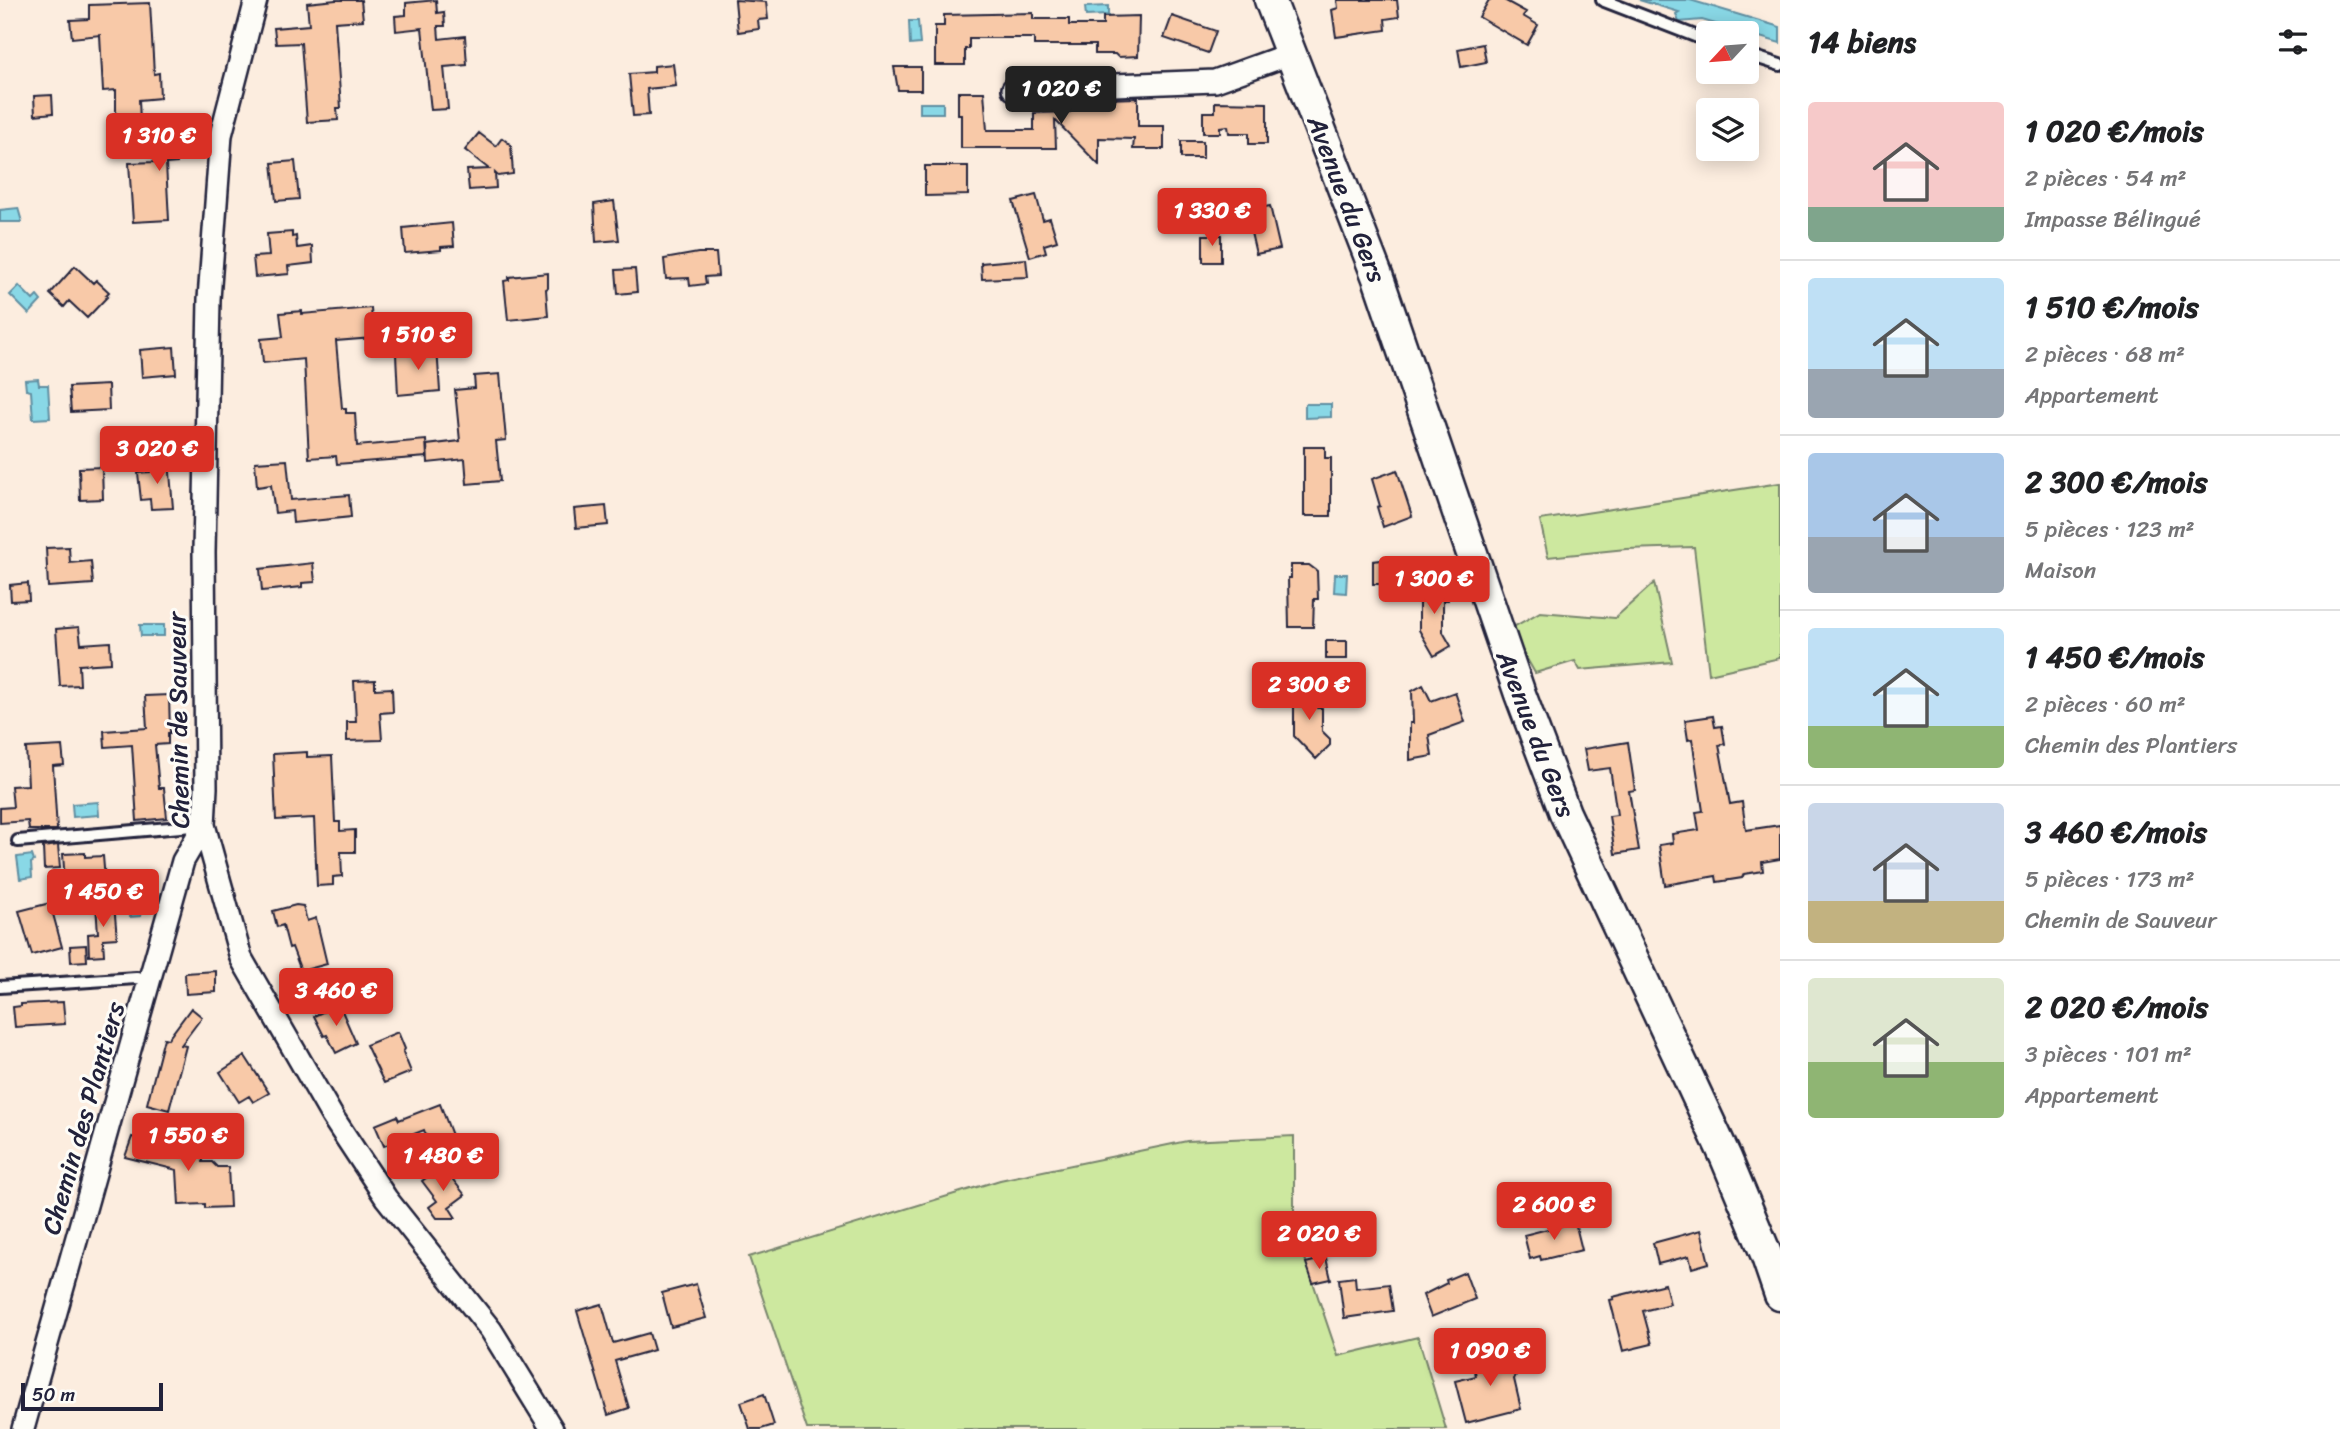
<!DOCTYPE html>
<html lang="fr">
<meta charset="utf-8">
<style>
body{margin:0;font-family:Sriracha,sans-serif;background:#f2f2f2;color:#202124;height:100vh;display:flex;flex-direction:column;font-size:26px;white-space:nowrap}
*{box-sizing:border-box;margin:0}
p{font-size:23px;color:#757577}
.icon{flex:none;width:38px;height:38px;fill:none;stroke:currentColor;stroke-width:2;stroke-linecap:round;stroke-linejoin:round}
.map{position:relative;flex:1;overflow:hidden}
.drawer{display:flex;flex-direction:column;background:#fff;width:560px}
.drawer>*{flex:none}
.needle{width:46px;rotate:244deg}
.fabs{position:absolute;left:1696px;top:21px;display:grid;gap:14px}
.fabs a{display:grid;place-items:center;width:63px;height:63px;border-radius:7px;background:#fff;box-shadow:0 4px 18px #0003;font-size:35px}
.scale{position:absolute;left:21px;bottom:18px;width:142px;box-sizing:border-box;padding-left:7px;border:4px solid #22223b;border-top:0;font-size:19px;line-height:24px;white-space:nowrap;color:#22223b;-webkit-text-stroke:5px #fdfcf7;paint-order:stroke}
.price{position:absolute;translate:-50% -60px;padding:0 16px;border-radius:7px;background:#d93025;color:#fff;font-size:23px;line-height:46px;filter:drop-shadow(0 2px 4px #0008)}
.price::after{content:'';position:absolute;left:50%;top:42px;width:21px;height:16px;margin-left:-10px;background:inherit;clip-path:polygon(0 0,100% 0,50% 100%)}
.price.on{background:#222;color:#fff}
ul{padding:0;list-style:none}
li{display:flex;align-items:center;gap:21px;height:175px;padding:0 28px}
li+li{border-top:2px solid #e0e0e0}
li span{display:grid;place-items:center;flex:none;width:196px;height:140px;border-radius:7px;color:#555}
li>.icon{margin-inline-start:auto}
span .icon{width:84px;height:84px;fill:#fffc;stroke-width:1}
li b{font-size:30px}
h2{display:flex;justify-content:space-between;align-items:center;height:84px;padding:0 28px;font-size:30px}
main{display:flex;flex:1;min-height:0}
.map>svg:first-child{display:block}
.green{fill:#cde89f;stroke:#78856d;stroke-width:2}
.water{fill:#89d8e6;stroke:#608fa2;stroke-width:2}
.building{fill:#f8c9a8;stroke:#22223b;stroke-width:2}
.lines{fill:none;stroke-linecap:round;stroke-linejoin:round}
.service-casing{stroke:#22223b;stroke-width:16}
.minor-casing{stroke:#22223b;stroke-width:26}
.secondary-casing{stroke:#22223b;stroke-width:35}
.service{stroke:#fdfcf7;stroke-width:10}
.minor{stroke:#fdfcf7;stroke-width:21}
.secondary{stroke:#fdfcf7;stroke-width:30}
.labels{text-anchor:middle;stroke-width:6;stroke-linejoin:round;paint-order:stroke}
.street-label{font-size:26px;fill:#22223b;stroke:#fdfcf7}
</style>
<main>
<div class="map">
<svg width="1780" height="1429" viewBox="0 0 1780 1429">
<rect width="100%" height="100%" fill="#fceddf"/>
<filter id="ink" filterUnits="userSpaceOnUse"><feTurbulence type="fractalNoise" baseFrequency=".0143" numOctaves="2"/><feDisplacementMap in="SourceGraphic" scale="14" xChannelSelector="R" yChannelSelector="G"/><feConvolveMatrix kernelMatrix="1 2 1 2 8 2 1 2 1" color-interpolation-filters="sRGB"/></filter>
<g filter="url(#ink)">
<path class="green" d="M 1780,483 L 1780,658 L 1709,674 L 1694,547 L 1626,549 L 1548,557 L 1540,520 Z
M 1654,583 L 1672,662 L 1580,670 L 1575,661 L 1535,673 L 1510,629 L 1540,612 L 1615,618 Z
M 1294,1136 L 1294,1226 L 1338,1356 L 1418,1337 L 1446,1429 L 807,1429 L 749,1257 L 1000,1180 L 1187,1141 Z"/>
<path class="water" d="M 1639,0 L 1690,0 L 1780,27 L 1780,43 L 1702,20 L 1679,22 L 1676,14 L 1679,12 Z
M 1108,6 L 1108,15 L 1086,16 L 1085,7 Z
M 909,21 L 918,21 L 920,44 L 910,45 Z
M 920,103 L 943,103 L 943,113 L 920,113 Z
M 18,208 L 22,222 L 0,222 L 0,210 Z
M 19,286 L 33,300 L 37,296 L 41,301 L 29,314 L 10,295 Z
M 38,379 L 39,385 L 48,385 L 50,418 L 33,419 L 31,391 L 26,390 L 25,380 Z
M 1305,404 L 1331,404 L 1331,417 L 1305,418 Z
M 1335,574 L 1347,574 L 1346,593 L 1334,592 Z
M 140,625 L 164,625 L 164,636 L 141,636 Z
M 98,802 L 99,815 L 73,817 L 72,804 Z
M 32,855 L 34,861 L 31,863 L 32,877 L 20,879 L 17,857 Z
M 128,895 L 140,895 L 141,916 L 130,917 Z
M 236,1138 L 237,1151 L 210,1153 L 209,1139 Z"/>
<path class="building" d="M 336,0 L 361,0 L 363,20 L 335,22 L 341,108 L 337,108 L 338,120 L 307,122 L 301,43 L 276,44 L 274,28 L 309,25 L 307,3 Z
M 436,0 L 437,13 L 444,12 L 445,26 L 438,26 L 439,39 L 465,36 L 467,65 L 444,67 L 448,109 L 431,110 L 422,28 L 396,31 L 395,16 L 406,15 L 406,3 Z
M 735,0 L 766,2 L 768,19 L 758,20 L 759,29 L 738,32 Z
M 1337,0 L 1397,0 L 1399,17 L 1385,19 L 1386,30 L 1336,37 L 1332,10 L 1338,8 Z
M 1489,0 L 1504,0 L 1526,12 L 1523,16 L 1538,25 L 1527,45 L 1479,17 Z
M 150,3 L 154,74 L 159,73 L 160,98 L 139,100 L 140,121 L 116,122 L 116,90 L 103,91 L 100,35 L 72,38 L 70,20 L 89,19 L 89,5 Z
M 1033,13 L 1033,19 L 1069,19 L 1069,25 L 1103,25 L 1103,17 L 1139,16 L 1138,56 L 1118,57 L 1115,54 L 1095,54 L 1095,45 L 1034,45 L 1034,38 L 969,38 L 969,49 L 965,49 L 965,65 L 935,65 L 935,26 L 944,26 L 944,15 Z
M 1172,16 L 1216,31 L 1208,53 L 1164,38 Z
M 1483,44 L 1486,62 L 1461,67 L 1458,49 Z
M 673,64 L 676,86 L 647,89 L 649,115 L 633,116 L 629,74 L 654,72 L 654,66 Z
M 894,67 L 921,67 L 921,90 L 898,90 Z
M 958,92 L 984,92 L 987,130 L 1034,130 L 1034,113 L 1070,112 L 1070,100 L 1138,98 L 1138,126 L 1164,126 L 1164,149 L 1133,149 L 1134,139 L 1099,138 L 1099,165 L 1055,120 L 1056,148 L 961,148 L 961,114 L 958,114 Z
M 52,95 L 53,113 L 35,115 L 34,96 Z
M 1215,102 L 1267,103 L 1267,144 L 1249,144 L 1249,133 L 1229,133 L 1228,126 L 1220,127 L 1220,133 L 1203,133 L 1203,112 L 1215,112 Z
M 194,117 L 194,124 L 200,124 L 201,139 L 176,140 L 177,163 L 166,164 L 169,220 L 133,222 L 129,163 L 154,162 L 153,141 L 170,141 L 168,118 Z
M 479,133 L 496,146 L 502,138 L 511,145 L 513,174 L 498,176 L 495,173 L 496,188 L 469,190 L 467,170 L 489,169 L 465,150 Z
M 1181,141 L 1203,141 L 1203,158 L 1181,158 Z
M 295,161 L 299,199 L 276,201 L 272,163 Z
M 925,166 L 968,166 L 968,195 L 925,196 Z
M 1036,195 L 1043,220 L 1050,218 L 1057,241 L 1044,245 L 1046,252 L 1030,257 L 1013,201 Z
M 614,201 L 619,240 L 596,242 L 594,204 Z
M 1270,206 L 1280,249 L 1256,254 L 1246,211 Z
M 452,223 L 454,246 L 441,247 L 441,250 L 405,253 L 403,228 Z
M 292,232 L 292,237 L 296,236 L 297,248 L 312,246 L 313,263 L 288,266 L 289,274 L 255,277 L 253,257 L 269,256 L 267,234 Z
M 1203,235 L 1221,235 L 1221,262 L 1203,262 Z
M 698,253 L 716,253 L 718,276 L 705,277 L 706,284 L 690,286 L 689,278 L 666,279 L 664,259 Z
M 1026,259 L 1028,277 L 982,279 L 981,263 Z
M 75,266 L 93,283 L 96,280 L 109,292 L 106,295 L 108,296 L 87,318 L 69,301 L 64,307 L 50,294 Z
M 635,269 L 637,292 L 618,294 L 616,270 Z
M 548,273 L 548,288 L 546,289 L 548,316 L 508,320 L 504,281 L 509,280 L 509,277 Z
M 371,308 L 373,338 L 336,341 L 342,408 L 346,408 L 346,413 L 355,413 L 357,446 L 426,440 L 427,457 L 337,464 L 336,456 L 309,458 L 304,359 L 263,363 L 261,339 L 283,337 L 280,313 L 302,311 L 302,314 Z
M 174,347 L 176,374 L 142,377 L 140,350 Z
M 437,348 L 440,391 L 398,395 L 396,354 Z
M 500,374 L 506,440 L 496,441 L 500,481 L 467,484 L 465,459 L 428,463 L 427,445 L 460,441 L 455,390 L 475,388 L 474,376 Z
M 108,385 L 109,410 L 71,412 L 69,387 Z
M 1304,447 L 1325,447 L 1325,458 L 1331,458 L 1331,516 L 1304,516 Z
M 287,460 L 291,500 L 349,495 L 351,517 L 293,523 L 292,511 L 275,513 L 271,485 L 257,487 L 255,462 Z
M 169,461 L 173,508 L 151,509 L 150,499 L 141,500 L 138,473 L 150,472 L 149,462 Z
M 102,467 L 103,499 L 80,500 L 79,468 Z
M 1397,470 L 1412,516 L 1383,527 L 1377,507 L 1380,506 L 1372,479 Z
M 606,506 L 608,525 L 576,528 L 574,509 Z
M 69,547 L 70,563 L 91,561 L 93,584 L 48,587 L 46,548 Z
M 1381,560 L 1390,560 L 1390,584 L 1373,584 L 1373,561 Z
M 313,563 L 315,582 L 302,583 L 302,587 L 262,591 L 260,569 Z
M 1291,565 L 1309,565 L 1317,571 L 1318,599 L 1314,599 L 1313,627 L 1289,627 L 1288,578 L 1291,578 Z
M 1428,582 L 1449,583 L 1448,600 L 1443,600 L 1443,632 L 1451,646 L 1434,656 L 1419,630 L 1419,591 L 1428,591 Z
M 28,583 L 29,600 L 11,601 L 10,585 Z
M 79,627 L 81,644 L 110,642 L 111,663 L 79,665 L 80,685 L 60,686 L 56,629 Z
M 1326,641 L 1347,641 L 1347,659 L 1326,659 Z
M 375,680 L 375,689 L 392,688 L 393,712 L 380,713 L 382,740 L 347,741 L 347,722 L 356,722 L 354,681 Z
M 1423,685 L 1431,701 L 1455,692 L 1465,722 L 1429,735 L 1432,756 L 1410,760 L 1410,723 L 1413,723 L 1412,691 Z
M 1317,689 L 1318,708 L 1322,708 L 1322,731 L 1330,739 L 1330,745 L 1316,759 L 1294,736 L 1294,690 Z
M 169,695 L 170,733 L 168,733 L 168,744 L 155,745 L 159,788 L 164,788 L 167,818 L 137,821 L 132,745 L 105,747 L 104,731 L 147,728 L 145,696 Z
M 1713,716 L 1715,727 L 1722,726 L 1725,744 L 1719,745 L 1730,804 L 1742,802 L 1746,830 L 1780,825 L 1780,859 L 1762,862 L 1763,871 L 1744,874 L 1742,878 L 1717,882 L 1716,876 L 1665,885 L 1659,845 L 1673,843 L 1672,834 L 1699,830 L 1696,812 L 1703,811 L 1692,739 L 1688,740 L 1685,720 Z
M 1628,742 L 1635,790 L 1629,791 L 1639,850 L 1615,854 L 1609,816 L 1617,815 L 1610,768 L 1588,771 L 1584,749 Z
M 62,746 L 64,765 L 53,766 L 57,830 L 29,830 L 28,821 L 0,823 L 0,808 L 13,807 L 11,786 L 28,785 L 26,748 Z
M 307,752 L 307,757 L 332,756 L 335,822 L 340,822 L 340,831 L 355,830 L 355,852 L 341,852 L 342,876 L 333,877 L 333,885 L 317,886 L 314,818 L 276,820 L 273,754 Z
M 58,845 L 60,868 L 44,869 L 43,847 Z
M 85,853 L 85,857 L 103,856 L 105,880 L 65,883 L 63,854 Z
M 50,903 L 62,947 L 32,955 L 19,911 Z
M 114,904 L 117,938 L 103,939 L 104,955 L 89,956 L 88,934 L 98,933 L 96,905 Z
M 296,905 L 303,906 L 307,921 L 316,918 L 327,964 L 301,971 L 292,947 L 289,948 L 283,925 L 277,927 L 273,911 Z
M 86,945 L 87,961 L 71,962 L 70,946 Z
M 216,971 L 216,992 L 186,994 L 185,973 Z
M 63,1002 L 65,1024 L 15,1027 L 13,1007 L 21,1006 L 21,1004 Z
M 339,1004 L 356,1043 L 336,1053 L 327,1035 L 324,1036 L 314,1016 Z
M 191,1008 L 202,1017 L 181,1045 L 186,1046 L 169,1110 L 147,1104 L 164,1038 L 168,1039 Z
M 398,1032 L 405,1049 L 403,1052 L 411,1072 L 384,1083 L 366,1045 Z
M 245,1056 L 269,1093 L 253,1102 L 249,1096 L 239,1102 L 220,1072 Z
M 440,1104 L 453,1138 L 430,1147 L 424,1130 L 384,1146 L 375,1125 L 397,1116 L 399,1120 Z
M 132,1137 L 158,1143 L 156,1152 L 202,1149 L 203,1162 L 212,1162 L 217,1167 L 228,1167 L 230,1207 L 205,1208 L 205,1204 L 179,1205 L 177,1170 L 125,1157 Z
M 442,1166 L 465,1195 L 449,1207 L 456,1218 L 437,1218 L 429,1207 L 437,1201 L 422,1181 Z
M 1575,1222 L 1582,1250 L 1541,1260 L 1540,1256 L 1530,1259 L 1524,1235 Z
M 1701,1230 L 1709,1263 L 1692,1268 L 1689,1256 L 1658,1264 L 1653,1243 Z
M 1326,1258 L 1331,1279 L 1313,1283 L 1306,1263 Z
M 1465,1272 L 1475,1299 L 1431,1317 L 1423,1295 L 1447,1283 L 1446,1280 Z
M 1355,1277 L 1356,1288 L 1389,1284 L 1393,1311 L 1344,1318 L 1339,1279 Z
M 696,1284 L 706,1318 L 671,1327 L 662,1293 Z
M 1665,1284 L 1670,1304 L 1643,1311 L 1652,1344 L 1623,1351 L 1610,1300 L 1614,1299 L 1613,1297 Z
M 602,1304 L 613,1343 L 649,1333 L 654,1350 L 615,1361 L 629,1408 L 608,1415 L 577,1311 Z
M 1511,1352 L 1517,1356 L 1520,1361 L 1520,1367 L 1514,1379 L 1521,1409 L 1466,1423 L 1455,1381 L 1476,1376 L 1473,1362 Z
M 764,1394 L 774,1425 L 761,1429 L 750,1429 L 741,1402 Z"/>
<g class="lines">
<g class="service-casing">
<path id="service" d="M 1602,0 L 1708,41
M 1746,54 L 1780,65
M 18,841 L 204,825
M 0,987 L 136,978 L 151,979"/>
</g>
<g class="minor-casing">
<path id="minor" d="M 256,0 L 221,135 L 209,299 L 204,552 L 206,788 L 204,825 L 241,958 L 332,1116 L 386,1198 L 491,1330 L 552,1429
M 1013,89 L 1215,81 L 1290,54
M 23,1429 L 183,861 L 204,825"/>
</g>
<g class="secondary-casing">
<path id="secondary" d="M 1270,0 L 1378,278 L 1520,694 L 1565,813 L 1726,1158 L 1766,1254 L 1780,1295"/>
</g>
<use href="#service" class="service"/>
<use href="#minor" class="minor"/>
<use href="#secondary" class="secondary"/>
</g>
</g>
<g class="labels">
<g class="street-label">
<text transform="translate(1347 199) rotate(69)" y="9">Avenue du Gers</text>
<text transform="translate(178 720) rotate(-91)" y="9">Chemin de Sauveur</text>
<text transform="translate(1536 734) rotate(69)" y="9">Avenue du Gers</text>
<text transform="translate(83 1118) rotate(-74)" y="9">Chemin des Plantiers</text>
</g>
</g>
</svg>
<div class="fabs">
<a><svg class="needle" viewBox="-14 -14 28 28"><path d="M0-13l5 13h-10z" fill="#e53935"/><path d="M0 13l5-13h-10z" fill="#757577"/></svg></a>
<a><svg class="icon" aria-label="layers" viewBox="0 0 24 24"><path d="M12 4l9 5-9 5-9-5zM3 14l9 5 9-5"/></svg></a>
</div>
<div class="scale">50 m</div>
<b class="price on" style="left:1061px;top:126px">1 020 €</b>
<b class="price" style="left:159px;top:173px">1 310 €</b>
<b class="price" style="left:1212px;top:248px">1 330 €</b>
<b class="price" style="left:418px;top:372px">1 510 €</b>
<b class="price" style="left:157px;top:486px">3 020 €</b>
<b class="price" style="left:1434px;top:616px">1 300 €</b>
<b class="price" style="left:1309px;top:722px">2 300 €</b>
<b class="price" style="left:103px;top:929px">1 450 €</b>
<b class="price" style="left:336px;top:1028px">3 460 €</b>
<b class="price" style="left:188px;top:1173px">1 550 €</b>
<b class="price" style="left:443px;top:1193px">1 480 €</b>
<b class="price" style="left:1554px;top:1242px">2 600 €</b>
<b class="price" style="left:1319px;top:1271px">2 020 €</b>
<b class="price" style="left:1490px;top:1388px">1 090 €</b>
</div>
<section class="drawer">
<h2>14 biens<svg class="icon" aria-label="filters" viewBox="0 0 24 24"><path d="M4 7h16M4 17h16"/><circle cx="9" cy="7" r="2"/><circle cx="15" cy="17" r="2"/></svg></h2>
<ul>
<li><span style="background:linear-gradient(#f6c9c9 75%,#7fa58c 0)"><svg class="icon" aria-label="home" viewBox="0 0 24 24"><path d="M3 11l9-7 9 7M6 9v11h12V9"/></svg></span><div><b>1 020 €/mois</b><p>2 pièces · 54 m²</p><p>Impasse Bélingué</p></div></li>
<li><span style="background:linear-gradient(#bfe0f5 65%,#9aa5b1 0)"><svg class="icon" aria-label="home" viewBox="0 0 24 24"><path d="M3 11l9-7 9 7M6 9v11h12V9"/></svg></span><div><b>1 510 €/mois</b><p>2 pièces · 68 m²</p><p>Appartement</p></div></li>
<li><span style="background:linear-gradient(#a9c7e8 60%,#9aa5b1 0)"><svg class="icon" aria-label="home" viewBox="0 0 24 24"><path d="M3 11l9-7 9 7M6 9v11h12V9"/></svg></span><div><b>2 300 €/mois</b><p>5 pièces · 123 m²</p><p>Maison</p></div></li>
<li><span style="background:linear-gradient(#bfe0f5 70%,#8fb573 0)"><svg class="icon" aria-label="home" viewBox="0 0 24 24"><path d="M3 11l9-7 9 7M6 9v11h12V9"/></svg></span><div><b>1 450 €/mois</b><p>2 pièces · 60 m²</p><p>Chemin des Plantiers</p></div></li>
<li><span style="background:linear-gradient(#c9d6e8 70%,#c2b280 0)"><svg class="icon" aria-label="home" viewBox="0 0 24 24"><path d="M3 11l9-7 9 7M6 9v11h12V9"/></svg></span><div><b>3 460 €/mois</b><p>5 pièces · 173 m²</p><p>Chemin de Sauveur</p></div></li>
<li><span style="background:linear-gradient(#dfe7d0 60%,#8fb573 0)"><svg class="icon" aria-label="home" viewBox="0 0 24 24"><path d="M3 11l9-7 9 7M6 9v11h12V9"/></svg></span><div><b>2 020 €/mois</b><p>3 pièces · 101 m²</p><p>Appartement</p></div></li>
</ul>
</section>
</main>
